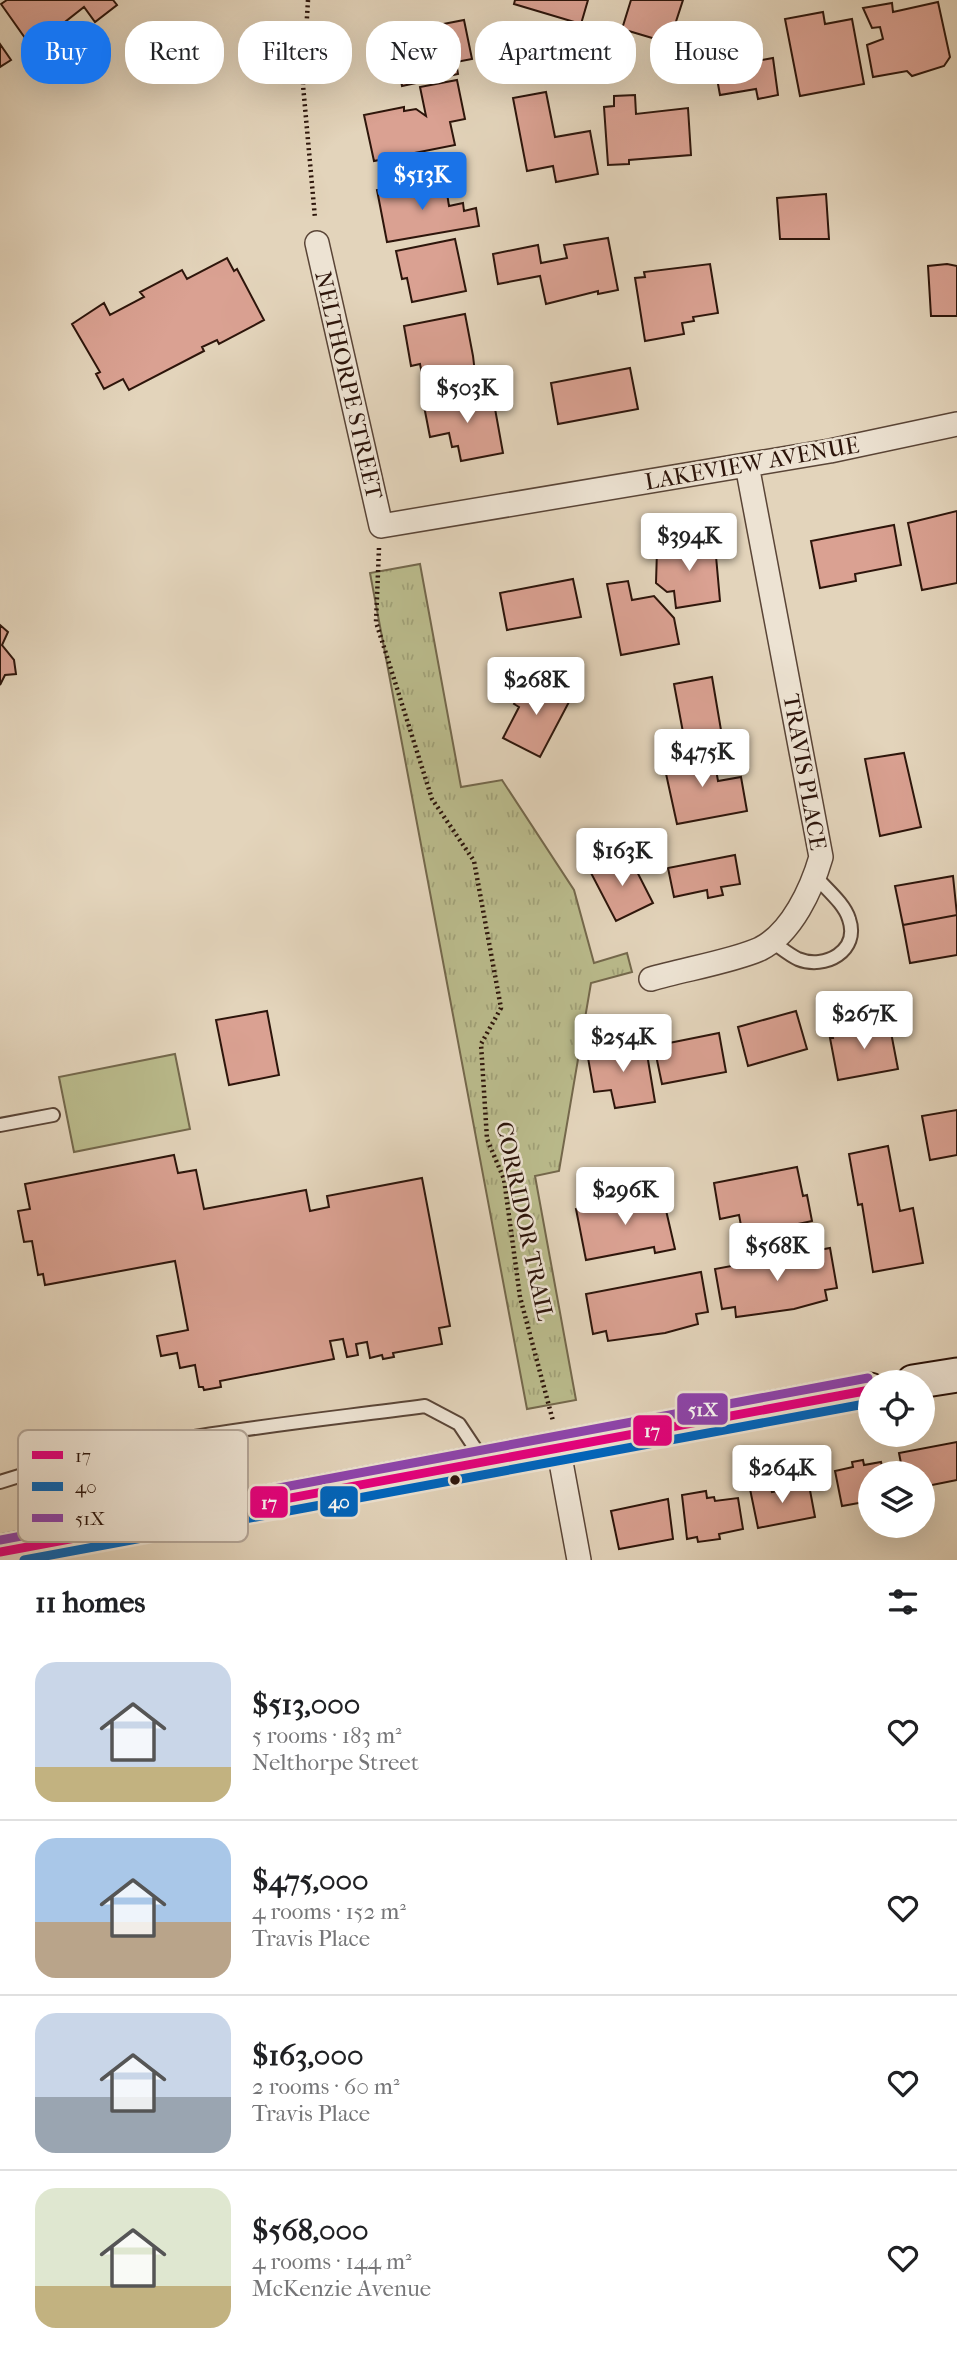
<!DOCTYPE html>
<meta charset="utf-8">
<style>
body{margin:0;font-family:"IM FELL French Canon",serif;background:#f6f6f6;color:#202124;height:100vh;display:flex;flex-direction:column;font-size:26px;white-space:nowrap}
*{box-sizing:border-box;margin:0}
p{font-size:23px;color:#757577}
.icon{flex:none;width:38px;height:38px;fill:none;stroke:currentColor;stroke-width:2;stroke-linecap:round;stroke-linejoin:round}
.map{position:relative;height:1560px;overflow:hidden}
.side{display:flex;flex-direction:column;background:#fff;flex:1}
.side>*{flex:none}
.top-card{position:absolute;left:21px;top:21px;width:915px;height:63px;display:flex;gap:14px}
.fabs{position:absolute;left:858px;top:1370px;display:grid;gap:14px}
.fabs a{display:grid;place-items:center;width:77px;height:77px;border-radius:50%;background:#fff;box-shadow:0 7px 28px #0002;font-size:35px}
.price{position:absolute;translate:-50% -60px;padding:0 16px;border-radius:7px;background:#fff;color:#222;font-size:23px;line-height:46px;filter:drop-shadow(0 2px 4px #0008)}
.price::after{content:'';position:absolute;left:50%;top:42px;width:21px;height:16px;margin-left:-10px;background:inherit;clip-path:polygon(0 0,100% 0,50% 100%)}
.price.selected{background:#1a73e8;color:#fff}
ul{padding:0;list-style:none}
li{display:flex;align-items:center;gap:21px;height:175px;padding:0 35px}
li+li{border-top:2px solid #e0e0e0}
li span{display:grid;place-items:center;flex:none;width:196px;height:140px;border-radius:21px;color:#555}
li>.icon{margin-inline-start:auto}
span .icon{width:84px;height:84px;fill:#fffc;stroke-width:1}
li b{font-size:30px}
h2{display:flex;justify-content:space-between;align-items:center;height:84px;padding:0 35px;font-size:30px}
.chip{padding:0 24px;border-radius:28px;background:#fff;box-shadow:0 7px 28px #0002;font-size:24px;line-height:63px}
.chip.selected{background:#1a73e8;color:#fff}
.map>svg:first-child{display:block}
.park{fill:url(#park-tufts);stroke:#74684c;stroke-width:2}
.pitch{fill:#babb8c;stroke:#74684c;stroke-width:2}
.building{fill:#daa192;stroke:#2d150b;stroke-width:2}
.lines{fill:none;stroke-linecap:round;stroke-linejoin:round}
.service-casing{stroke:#5a4537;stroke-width:16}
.minor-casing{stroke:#5a4537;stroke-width:26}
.secondary-casing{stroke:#2d150b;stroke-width:37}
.path{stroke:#2d150b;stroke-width:4.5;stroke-dasharray:2 3.5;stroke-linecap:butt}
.service{stroke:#ede3d3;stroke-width:12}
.minor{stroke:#ede3d3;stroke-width:23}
.secondary{stroke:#ede3d3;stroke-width:33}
.bus-1-casing{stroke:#ede3d3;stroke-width:14}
.bus-2-casing{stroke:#ede3d3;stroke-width:14}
.bus-3-casing{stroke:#ede3d3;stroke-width:14}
.bus-1{stroke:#e5007d;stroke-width:9}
.bus-2{stroke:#0065bd;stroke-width:9}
.bus-3{stroke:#8e44ad;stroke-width:9}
.bus-dot{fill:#2d150b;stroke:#ede3d3;stroke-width:2.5}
.labels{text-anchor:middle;stroke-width:5;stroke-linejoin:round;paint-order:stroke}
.street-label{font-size:23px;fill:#2d150b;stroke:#ede3d3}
.key{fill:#ede3d3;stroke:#b3a597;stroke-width:2}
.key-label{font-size:19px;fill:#2d150b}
.line-badge{stroke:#ede3d3;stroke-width:2.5}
.badge-label{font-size:19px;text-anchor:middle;font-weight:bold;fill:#fff}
</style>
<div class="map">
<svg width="957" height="1560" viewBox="0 0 957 1560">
<defs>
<pattern id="park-tufts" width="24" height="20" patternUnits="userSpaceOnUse" patternTransform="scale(1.75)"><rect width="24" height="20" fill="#babb8c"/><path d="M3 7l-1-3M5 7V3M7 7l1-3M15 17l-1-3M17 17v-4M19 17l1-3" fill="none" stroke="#a0a077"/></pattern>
</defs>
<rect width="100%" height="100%" fill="#e3d4bb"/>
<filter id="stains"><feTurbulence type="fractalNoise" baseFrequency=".00286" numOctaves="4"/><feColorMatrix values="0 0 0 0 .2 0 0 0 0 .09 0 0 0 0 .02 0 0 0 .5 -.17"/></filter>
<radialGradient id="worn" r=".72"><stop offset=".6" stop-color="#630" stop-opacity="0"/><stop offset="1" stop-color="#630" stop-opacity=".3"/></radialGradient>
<path class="park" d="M 420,564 L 461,787 L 502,780 L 574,890 L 594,963 L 627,953 L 632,972 L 591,983 L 559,1171 L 535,1176 L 576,1400 L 527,1409 L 370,573 Z"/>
<path class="pitch" d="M 175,1054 L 190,1129 L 74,1152 L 59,1077 Z"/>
<path class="building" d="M 7,0 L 113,0 L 117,5 L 95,22 L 84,7 L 65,22 L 72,30 L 61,38 L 66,44 L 42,62 L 1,4 Z
M 515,0 L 588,0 L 581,24 L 514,4 Z
M 631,0 L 683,0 L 669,43 L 622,29 Z
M 938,2 L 950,57 L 944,66 L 912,76 L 907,71 L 873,77 L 867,45 L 883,39 L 880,27 L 872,28 L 863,8 L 892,3 L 893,12 Z
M 823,12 L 825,24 L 852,19 L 864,84 L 800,96 L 785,19 Z
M 464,20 L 472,59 L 456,62 L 458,74 L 402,86 L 392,34 Z
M 751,32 L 757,61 L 773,58 L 778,95 L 758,99 L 756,89 L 720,95 L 710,40 Z
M 0,44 L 11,60 L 0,67 Z
M 457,80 L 465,119 L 450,122 L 455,145 L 374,161 L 364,115 L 404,107 L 404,111 L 416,109 L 426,116 L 420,87 Z
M 546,92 L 555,137 L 590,131 L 598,174 L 556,182 L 553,166 L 527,171 L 513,98 Z
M 635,95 L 636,114 L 688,108 L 691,155 L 629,160 L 629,164 L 608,165 L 604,107 L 614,106 L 614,96 Z
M 428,183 L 428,186 L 446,187 L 449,206 L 463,203 L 464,211 L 476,208 L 479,226 L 387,242 L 377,190 Z
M 826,194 L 829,239 L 780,239 L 777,198 Z
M 608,238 L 618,290 L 598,294 L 598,291 L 546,304 L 540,276 L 498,284 L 493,254 L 538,245 L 541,263 L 567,258 L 564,245 Z
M 455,239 L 466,291 L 412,302 L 407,278 L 402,279 L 396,251 Z
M 227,258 L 234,271 L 237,269 L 264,320 L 219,344 L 217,340 L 202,347 L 204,351 L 129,390 L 123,379 L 104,389 L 96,374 L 100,372 L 72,324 L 104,303 L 110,315 L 144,297 L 140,292 L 182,270 L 187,279 Z
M 710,264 L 718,313 L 693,317 L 694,321 L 682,323 L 684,334 L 645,341 L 635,278 L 645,277 L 644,272 Z
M 947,264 L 957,266 L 957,316 L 931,316 L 928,266 Z
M 465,314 L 473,356 L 475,373 L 471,374 L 472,380 L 425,389 L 420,364 L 411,366 L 404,326 Z
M 630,368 L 638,409 L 558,424 L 551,383 Z
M 492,392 L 503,453 L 461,461 L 458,446 L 452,447 L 449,433 L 430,437 L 424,406 Z
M 957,511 L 957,583 L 922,590 L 908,523 Z
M 894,525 L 901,565 L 855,574 L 856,581 L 820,588 L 811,541 Z
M 702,540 L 702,546 L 715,545 L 720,601 L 676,608 L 674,591 L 667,592 L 656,583 L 657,550 Z
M 573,579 L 581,617 L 507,630 L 500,593 Z
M 628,581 L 632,600 L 654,596 L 674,618 L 679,644 L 621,655 L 607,584 Z
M 0,625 L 8,632 L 2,645 L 14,660 L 16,674 L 5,675 L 0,685 Z
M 712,677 L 722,736 L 685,743 L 674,684 Z
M 527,679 L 556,693 L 558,690 L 570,700 L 540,757 L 503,738 L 519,707 L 514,704 Z
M 713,752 L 718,781 L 741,777 L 747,811 L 677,824 L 663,760 Z
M 904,753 L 921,827 L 880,836 L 865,759 Z
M 628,854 L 653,903 L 616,921 L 591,873 Z
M 735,855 L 740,884 L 721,887 L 723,895 L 708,898 L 707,890 L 674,897 L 668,868 Z
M 953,876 L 957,915 L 903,925 L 895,886 Z
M 957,915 L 957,955 L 910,963 L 903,925 Z
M 267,1011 L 279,1075 L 229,1085 L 216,1020 Z
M 796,1011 L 807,1049 L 748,1066 L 738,1027 Z
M 889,1022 L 898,1069 L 838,1080 L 830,1038 L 833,1038 L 832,1033 Z
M 719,1033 L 726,1072 L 662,1084 L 654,1046 Z
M 626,1042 L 627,1045 L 645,1042 L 655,1102 L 615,1108 L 611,1090 L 594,1092 L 587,1052 Z
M 957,1110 L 957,1155 L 930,1160 L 922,1116 Z
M 888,1146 L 900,1211 L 913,1208 L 923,1263 L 873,1272 L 862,1204 L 858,1205 L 849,1154 Z
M 174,1155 L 178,1173 L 196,1170 L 204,1209 L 306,1190 L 310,1211 L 329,1207 L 327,1196 L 422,1178 L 450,1326 L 439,1328 L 442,1344 L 393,1353 L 394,1357 L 383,1359 L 382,1355 L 370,1358 L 367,1342 L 356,1344 L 358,1355 L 347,1357 L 343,1339 L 330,1341 L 334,1359 L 220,1381 L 221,1387 L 204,1390 L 203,1387 L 199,1387 L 195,1365 L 180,1368 L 177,1353 L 161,1356 L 157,1336 L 188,1330 L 175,1261 L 45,1285 L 43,1274 L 38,1275 L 32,1241 L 24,1242 L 18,1211 L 30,1209 L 25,1184 Z
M 797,1167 L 803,1196 L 807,1195 L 812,1221 L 743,1236 L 739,1215 L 720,1219 L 714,1183 Z
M 662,1193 L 675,1249 L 655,1253 L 654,1247 L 586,1260 L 576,1209 Z
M 830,1248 L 837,1288 L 825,1290 L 827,1300 L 794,1309 L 736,1317 L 735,1307 L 722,1309 L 715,1269 Z
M 701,1272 L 708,1312 L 696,1314 L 698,1324 L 665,1333 L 608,1341 L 606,1331 L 593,1334 L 586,1294 Z
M 957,1442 L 957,1480 L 922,1487 L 922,1474 L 903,1474 L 899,1453 Z
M 863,1460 L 864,1465 L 881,1462 L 884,1474 L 870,1474 L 870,1501 L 842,1506 L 835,1471 L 853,1467 L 852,1462 Z
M 770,1485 L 772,1492 L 809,1485 L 815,1517 L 758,1528 L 750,1489 Z
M 706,1491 L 707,1498 L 714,1497 L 715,1501 L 738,1498 L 743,1529 L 719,1534 L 720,1539 L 698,1542 L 697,1537 L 687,1539 L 682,1495 Z
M 668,1499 L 673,1539 L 619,1549 L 611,1511 Z"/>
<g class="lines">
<g class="service-casing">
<path id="service" d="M 771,941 C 780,947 789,955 798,959 C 825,970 860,951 849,919 C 844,903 826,889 815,876
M 0,1125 L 53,1115
M 0,1482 C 137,1437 283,1425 425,1406 L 459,1424 L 483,1460"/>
</g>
<g class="minor-casing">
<path id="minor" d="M 317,243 L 381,526 L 830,451 L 957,424
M 651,979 C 681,970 734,961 760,949 C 792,933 812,888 821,857 L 747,465
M 558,1446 L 579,1560"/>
</g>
<g class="secondary-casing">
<path id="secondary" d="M 913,1382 L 957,1375
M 0,1552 L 870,1390"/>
</g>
<path class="path" d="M 308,0 L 303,85 L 315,218
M 379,548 L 376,622 L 432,799 L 474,861 L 501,1008 L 481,1044 L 487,1139 L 504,1179 L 520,1297 L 553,1421"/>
<use href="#service" class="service"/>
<use href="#minor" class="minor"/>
<use href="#secondary" class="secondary"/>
<g class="bus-1-casing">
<path id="bus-1" d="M 0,1552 L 870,1390"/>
</g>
<g class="bus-2-casing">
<path id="bus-2" d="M 24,1560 L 870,1403"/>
</g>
<g class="bus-3-casing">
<path id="bus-3" d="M 0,1540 L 868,1378"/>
</g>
<use href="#bus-1" class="bus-1"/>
<use href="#bus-2" class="bus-2"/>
<use href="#bus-3" class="bus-3"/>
</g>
<circle class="bus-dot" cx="455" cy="1480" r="6"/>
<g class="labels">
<g class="street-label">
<text transform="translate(349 385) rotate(77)" y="8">NELTHORPE STREET</text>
<text transform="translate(752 463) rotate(-10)" y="8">LAKEVIEW AVENUE</text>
<text transform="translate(805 772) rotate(80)" y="8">TRAVIS PLACE</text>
<text transform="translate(525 1221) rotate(78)" y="8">CORRIDOR TRAIL</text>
</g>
</g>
<rect x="18" y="1430" width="230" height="112" rx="10" class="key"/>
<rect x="32" y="1451" width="31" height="8" fill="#e5007d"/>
<rect x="32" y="1482" width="31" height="9" fill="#0065bd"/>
<rect x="32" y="1514" width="31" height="8" fill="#8e44ad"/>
<g class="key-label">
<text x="75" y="1462">17</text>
<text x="75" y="1493">40</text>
<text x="75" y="1525">51X</text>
</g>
<g class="line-badge">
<rect x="676" y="1392" width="53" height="34" rx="7" fill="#8e44ad"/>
<rect x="632" y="1414" width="41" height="33" rx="7" fill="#e5007d"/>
<rect x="319" y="1485" width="40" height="33" rx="7" fill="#0065bd"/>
<rect x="249" y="1485" width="40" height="34" rx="7" fill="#e5007d"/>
</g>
<g class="badge-label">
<text x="703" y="1416">51X</text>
<text x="652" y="1437">17</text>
<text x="339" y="1508">40</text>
<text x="269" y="1509">17</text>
</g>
<rect width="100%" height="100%" filter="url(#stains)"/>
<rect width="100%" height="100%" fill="url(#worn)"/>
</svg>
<div class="fabs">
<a><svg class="icon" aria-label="locate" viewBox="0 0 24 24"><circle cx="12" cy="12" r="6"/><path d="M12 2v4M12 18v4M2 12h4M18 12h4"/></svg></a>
<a><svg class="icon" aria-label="layers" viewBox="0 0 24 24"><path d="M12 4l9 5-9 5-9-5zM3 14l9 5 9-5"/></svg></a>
</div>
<b class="price selected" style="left:422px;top:212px">$513K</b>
<b class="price" style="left:467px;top:425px">$503K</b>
<b class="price" style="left:689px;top:573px">$394K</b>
<b class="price" style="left:536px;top:717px">$268K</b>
<b class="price" style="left:702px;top:789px">$475K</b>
<b class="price" style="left:622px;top:888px">$163K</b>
<b class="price" style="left:864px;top:1051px">$267K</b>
<b class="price" style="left:623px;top:1074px">$254K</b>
<b class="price" style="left:625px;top:1227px">$296K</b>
<b class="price" style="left:777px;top:1283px">$568K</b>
<b class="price" style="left:782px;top:1505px">$264K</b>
<div class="top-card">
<a class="chip selected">Buy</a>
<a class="chip">Rent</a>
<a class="chip">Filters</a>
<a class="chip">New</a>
<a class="chip">Apartment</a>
<a class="chip">House</a>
</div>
</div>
<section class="side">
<h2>11 homes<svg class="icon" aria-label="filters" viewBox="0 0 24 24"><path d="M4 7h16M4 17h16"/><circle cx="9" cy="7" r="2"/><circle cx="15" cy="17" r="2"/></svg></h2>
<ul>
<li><span style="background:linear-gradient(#c9d6e8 75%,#c2b280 0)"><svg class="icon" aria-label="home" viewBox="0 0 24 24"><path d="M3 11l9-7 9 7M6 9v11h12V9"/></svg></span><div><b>$513,000</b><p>5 rooms · 183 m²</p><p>Nelthorpe Street</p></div><svg class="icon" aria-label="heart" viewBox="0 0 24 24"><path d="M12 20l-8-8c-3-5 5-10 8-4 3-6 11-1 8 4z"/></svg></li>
<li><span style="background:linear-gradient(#a9c7e8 60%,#b9a48a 0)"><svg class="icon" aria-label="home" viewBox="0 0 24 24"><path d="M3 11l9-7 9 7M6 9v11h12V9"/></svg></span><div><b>$475,000</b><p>4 rooms · 152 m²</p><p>Travis Place</p></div><svg class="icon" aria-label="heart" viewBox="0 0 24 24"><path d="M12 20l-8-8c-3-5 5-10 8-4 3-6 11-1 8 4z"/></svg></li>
<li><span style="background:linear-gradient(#c9d6e8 60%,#9aa5b1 0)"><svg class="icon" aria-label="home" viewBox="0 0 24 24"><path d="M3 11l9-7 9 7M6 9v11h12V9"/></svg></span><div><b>$163,000</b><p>2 rooms · 60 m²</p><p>Travis Place</p></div><svg class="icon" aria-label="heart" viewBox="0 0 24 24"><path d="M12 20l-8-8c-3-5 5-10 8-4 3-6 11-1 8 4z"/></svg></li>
<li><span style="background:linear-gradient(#dfe7d0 70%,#c2b280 0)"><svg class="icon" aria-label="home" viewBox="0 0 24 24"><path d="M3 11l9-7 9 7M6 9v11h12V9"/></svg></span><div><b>$568,000</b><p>4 rooms · 144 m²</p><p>McKenzie Avenue</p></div><svg class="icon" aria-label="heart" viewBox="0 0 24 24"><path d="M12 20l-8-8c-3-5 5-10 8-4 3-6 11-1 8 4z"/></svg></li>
</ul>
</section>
